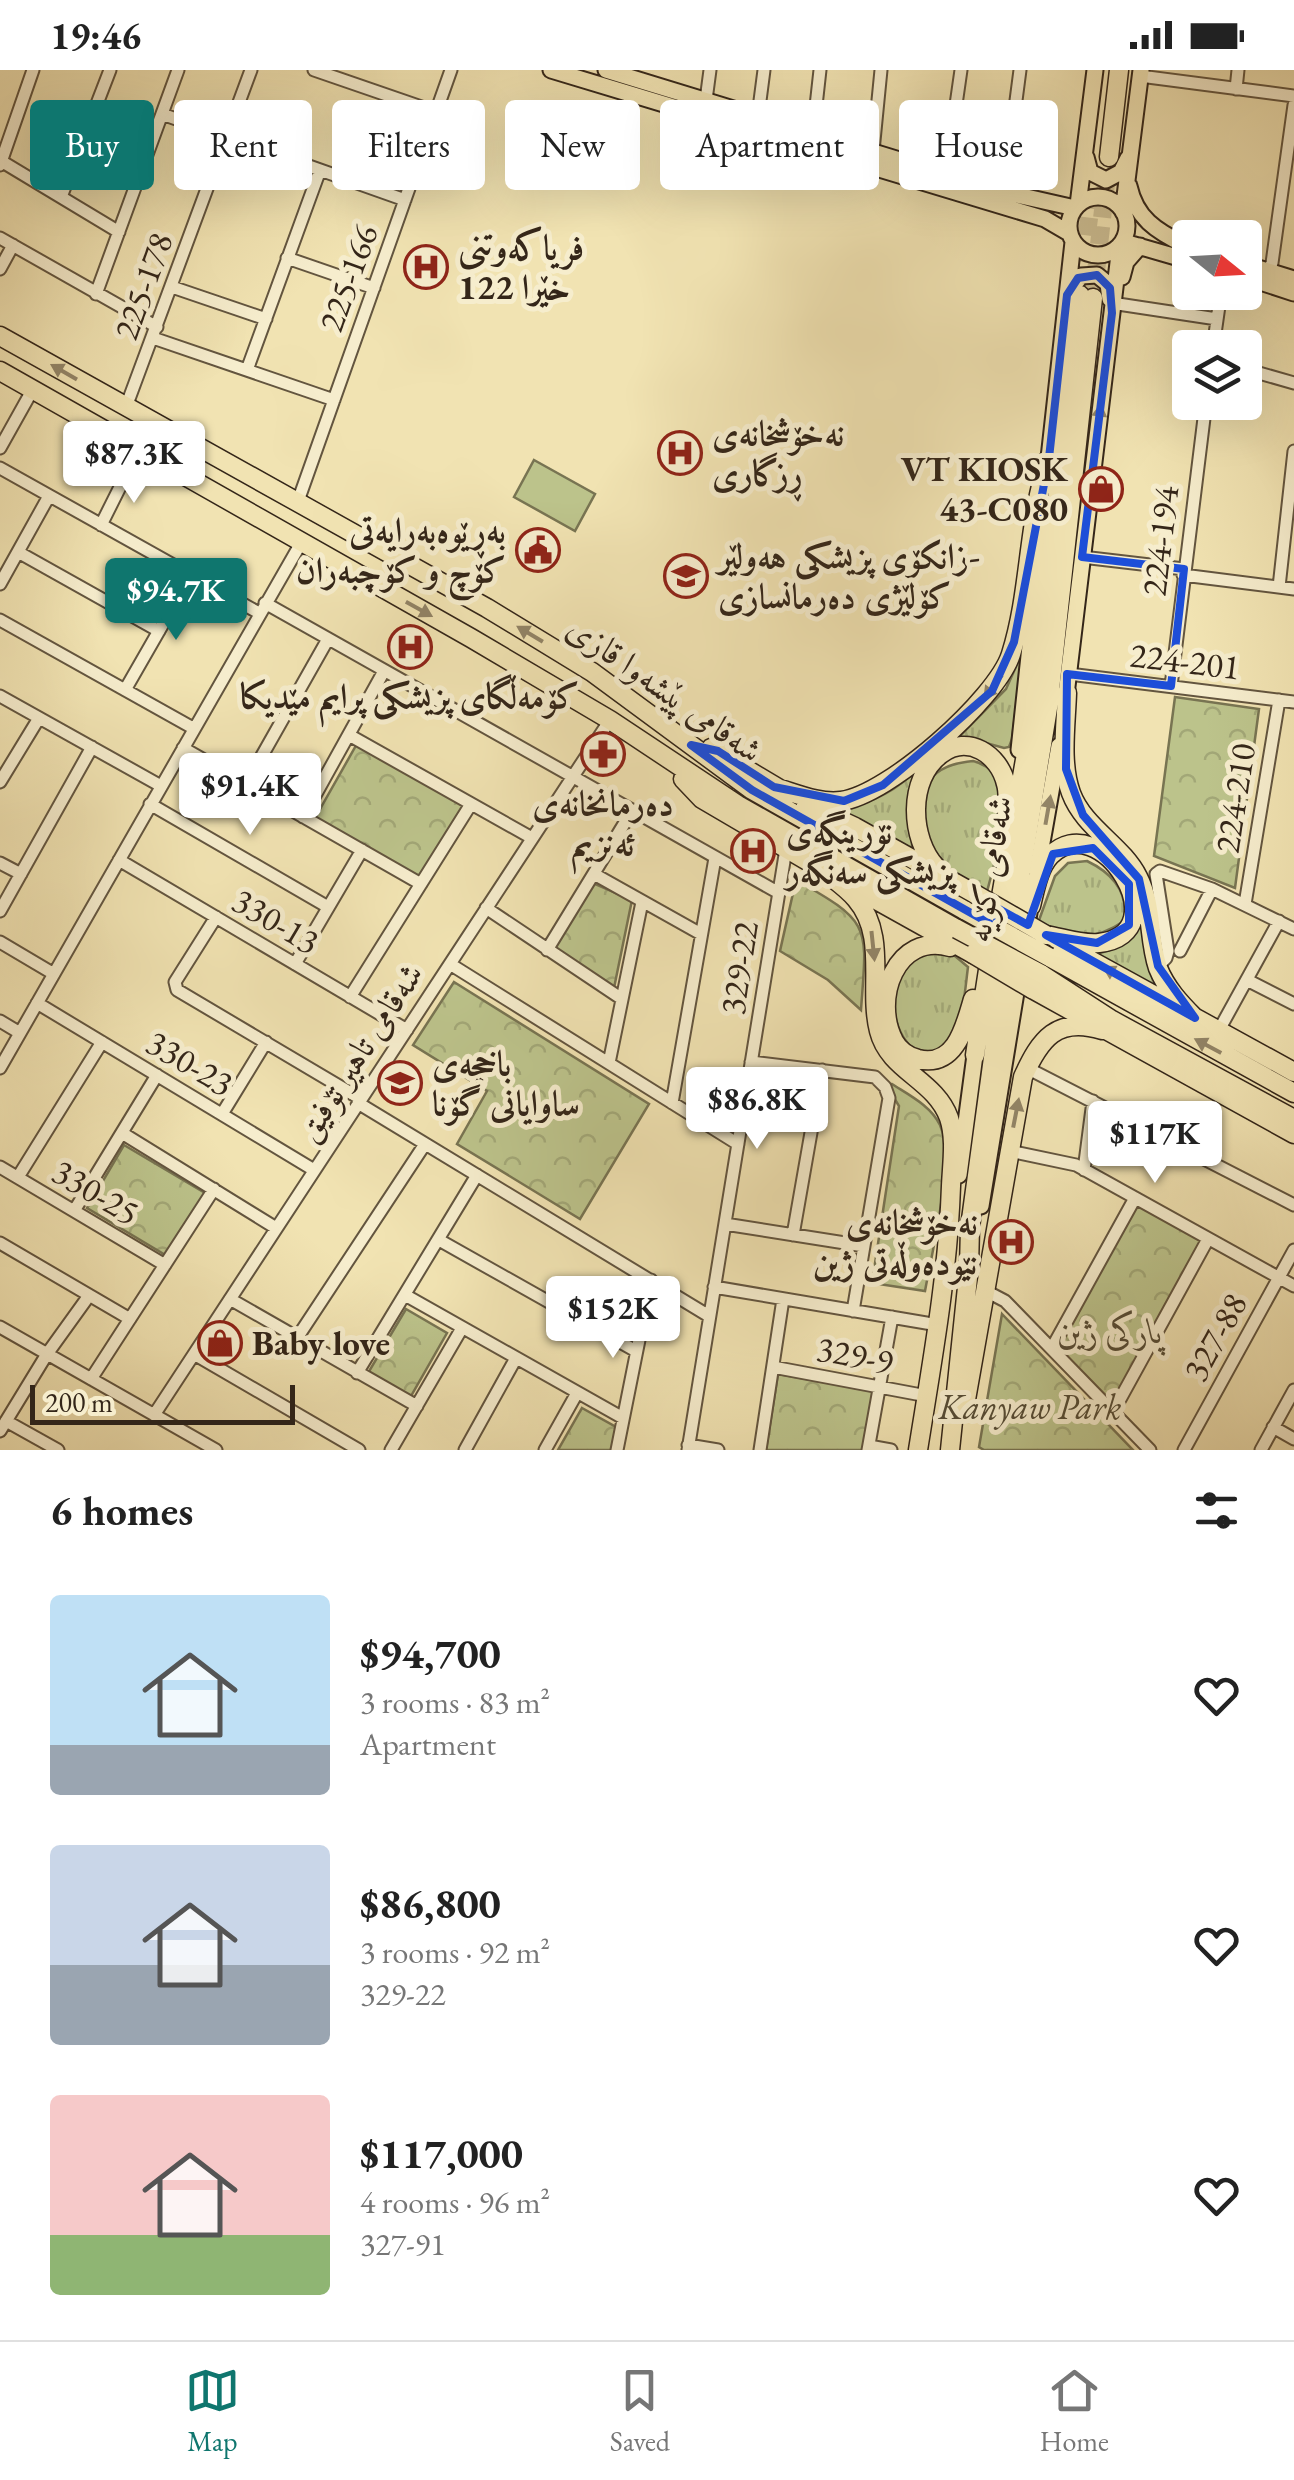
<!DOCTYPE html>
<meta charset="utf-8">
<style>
body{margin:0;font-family:"EB Garamond",Amiri,serif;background:#f2f2f2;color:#222;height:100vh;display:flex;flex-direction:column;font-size:38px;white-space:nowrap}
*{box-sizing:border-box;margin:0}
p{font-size:32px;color:#767676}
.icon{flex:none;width:55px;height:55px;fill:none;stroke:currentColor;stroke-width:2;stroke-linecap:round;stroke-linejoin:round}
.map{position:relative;height:1380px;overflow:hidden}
.panel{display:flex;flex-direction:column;background:#fff;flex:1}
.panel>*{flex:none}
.top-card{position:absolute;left:30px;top:30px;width:1235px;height:90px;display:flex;gap:20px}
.needle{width:65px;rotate:108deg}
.fabs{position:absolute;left:1172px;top:150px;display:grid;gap:20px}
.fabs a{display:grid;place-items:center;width:90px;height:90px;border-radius:10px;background:#fff;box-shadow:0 10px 40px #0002;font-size:50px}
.scale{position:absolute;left:30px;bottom:25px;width:265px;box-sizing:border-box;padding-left:10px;border:5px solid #342619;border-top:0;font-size:28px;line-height:35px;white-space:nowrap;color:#342619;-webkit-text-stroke:8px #f6edcd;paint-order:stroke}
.price{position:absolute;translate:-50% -85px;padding:0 22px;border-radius:10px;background:#fff;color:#222;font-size:32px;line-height:65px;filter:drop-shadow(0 2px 5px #0008)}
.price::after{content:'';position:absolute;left:50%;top:60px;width:30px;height:22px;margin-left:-15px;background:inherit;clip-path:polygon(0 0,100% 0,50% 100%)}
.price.on{background:#0f766e;color:#fff}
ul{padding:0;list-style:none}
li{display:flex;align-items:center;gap:30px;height:250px;padding:0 50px}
li span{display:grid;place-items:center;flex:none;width:280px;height:200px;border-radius:10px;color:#555}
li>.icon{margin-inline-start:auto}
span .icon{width:120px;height:120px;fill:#fffc;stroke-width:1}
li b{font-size:42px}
h2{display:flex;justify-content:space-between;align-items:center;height:120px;padding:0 50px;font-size:42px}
.tag{padding:0 35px;border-radius:10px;background:#fff;box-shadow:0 10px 40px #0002;font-size:35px;line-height:90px}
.tag.on{background:#0f766e;color:#fff}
.status{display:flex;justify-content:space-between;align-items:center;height:70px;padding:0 50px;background:#fff;direction:ltr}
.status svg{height:28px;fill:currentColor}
.tabs{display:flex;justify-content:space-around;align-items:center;height:140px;border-top:2px solid #e0e0e0;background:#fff;font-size:28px;color:#767676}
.tabs a{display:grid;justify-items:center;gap:5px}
.tabs .on{color:#0f766e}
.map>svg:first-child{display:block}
.grass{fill:url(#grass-tufts);stroke:#787452;stroke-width:2.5}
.forest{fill:url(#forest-crowns);stroke:#787452;stroke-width:2.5}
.pitch{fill:#bcc38b;stroke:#787452;stroke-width:2.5}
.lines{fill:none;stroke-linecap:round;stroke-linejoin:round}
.highway-tunnel{stroke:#cbbd93;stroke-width:18;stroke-dasharray:18 9;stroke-linecap:butt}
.minor-casing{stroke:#63553f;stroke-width:15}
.major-casing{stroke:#342619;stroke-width:19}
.highway-casing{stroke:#342619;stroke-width:21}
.minor{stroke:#f6edcd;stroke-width:11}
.major{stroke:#f1e3b2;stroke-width:15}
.highway{stroke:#f1e3b2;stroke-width:18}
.highway-bridge-casing{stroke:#342619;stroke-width:21;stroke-linecap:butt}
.highway-bridge{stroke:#f1e3b2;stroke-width:18}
.oneway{fill:#928466}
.marked{fill:none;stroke:#1d4ed8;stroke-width:8;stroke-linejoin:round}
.labels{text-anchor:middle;stroke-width:10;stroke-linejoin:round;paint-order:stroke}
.poi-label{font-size:35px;font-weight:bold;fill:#342619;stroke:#f6edcd;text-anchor:start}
.street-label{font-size:35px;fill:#342619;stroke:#f6edcd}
.park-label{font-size:35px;font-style:italic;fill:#564d36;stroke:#f6edcd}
</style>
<div class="status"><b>19:46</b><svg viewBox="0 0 49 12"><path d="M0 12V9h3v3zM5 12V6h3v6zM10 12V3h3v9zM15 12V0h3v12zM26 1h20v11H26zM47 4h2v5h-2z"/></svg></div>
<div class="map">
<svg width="1294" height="1380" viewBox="0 0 1294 1380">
<defs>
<pattern id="grass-tufts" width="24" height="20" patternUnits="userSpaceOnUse" patternTransform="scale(2.5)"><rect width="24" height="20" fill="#bcc38b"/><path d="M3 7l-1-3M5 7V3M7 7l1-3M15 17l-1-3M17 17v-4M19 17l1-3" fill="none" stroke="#a2a777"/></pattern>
<pattern id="forest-crowns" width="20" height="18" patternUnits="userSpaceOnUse" patternTransform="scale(2.5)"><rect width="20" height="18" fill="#bcc38b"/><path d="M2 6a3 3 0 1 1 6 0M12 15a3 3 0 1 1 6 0" fill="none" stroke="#a2a777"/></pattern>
</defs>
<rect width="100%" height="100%" fill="#f1e3b2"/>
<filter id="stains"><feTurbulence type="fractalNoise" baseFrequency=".002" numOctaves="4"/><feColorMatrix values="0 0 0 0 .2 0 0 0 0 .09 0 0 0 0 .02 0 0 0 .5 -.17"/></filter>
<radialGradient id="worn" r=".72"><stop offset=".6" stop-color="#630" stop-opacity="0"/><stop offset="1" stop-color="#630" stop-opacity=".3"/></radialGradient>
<path class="grass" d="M 1023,581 L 1012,669 L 1009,677 L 1004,678 L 979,671 L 951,675 L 1006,619 Z
M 973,691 C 1025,703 995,788 987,822 C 968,812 947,803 933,787 C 926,778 927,767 925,756 C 919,716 929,695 973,691 Z
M 924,694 L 912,735 L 912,782 L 839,740 C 877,732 896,720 924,694 Z
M 1087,791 C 1112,803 1129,822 1124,851 C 1094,872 1070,869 1038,853 L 1055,806 L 1068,793 Z
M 1140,845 L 1157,921 L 1096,884 C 1121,878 1135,871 1140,845 Z
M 924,882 L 955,886 L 968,897 C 965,919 964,947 952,966 C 918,1020 872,939 906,897 C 910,892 919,887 924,882 Z"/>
<path class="forest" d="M 1175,627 L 1259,639 L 1235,818 L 1154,786 Z
M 358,672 L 467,735 L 422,808 L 315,748 Z
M 796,810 C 873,853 867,856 861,940 L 828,910 L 780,881 Z
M 593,813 L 632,830 L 614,918 L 551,878 Z
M 454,912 L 649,1034 L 580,1149 L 457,1074 L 487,1021 L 413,975 Z
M 892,1014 C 909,1025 931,1036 940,1055 C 955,1089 932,1182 925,1221 L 872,1213 L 899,1036 L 888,1018 Z
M 124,1075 L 205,1123 L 167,1186 L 87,1138 Z
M 1136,1132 L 1204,1170 L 1114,1336 L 1057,1276 Z
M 406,1239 L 447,1263 L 411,1326 L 368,1303 Z
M 1002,1244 L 1133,1380 L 984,1380 L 979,1377 Z
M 778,1304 L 875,1321 L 863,1380 L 766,1380 Z
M 582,1338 L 616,1357 L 612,1380 L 558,1380 Z"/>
<path class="pitch" d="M 534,390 L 595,424 L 575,461 L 514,427 Z"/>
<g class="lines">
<path class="highway-tunnel" d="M 1080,219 L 1095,101
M 1093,228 L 1109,87"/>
<g class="minor-casing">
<path id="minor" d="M 314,0 L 436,42
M 1140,6 L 1294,26
M 1236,19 L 1238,0
M 706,30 L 710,0
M 162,44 L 405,130
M 758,46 L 764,0
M 813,63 L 820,0
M 873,81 L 881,0
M 1,91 L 119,162
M 0,95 L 33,0
M 946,104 L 961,0
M 1004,122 L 1020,0
M 61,127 L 110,0
M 0,168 L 157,257
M 287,188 L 374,218
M 0,199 L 13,175
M 1268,201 L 1272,193 L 1294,35
M 172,217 L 266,249
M 96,224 L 178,0
M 1118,234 L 1217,249
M 153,268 L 334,330
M 1213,278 L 1221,222
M 1245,299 L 1294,313
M 247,300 L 320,100
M 126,337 L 251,0
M 0,378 L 33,319
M 0,398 L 259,543
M 297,434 L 451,0
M 101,455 L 129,399
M 18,482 L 159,561
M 1082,487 L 1184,499
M 1183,505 L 1294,519
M 0,514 L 49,426
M 1279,517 L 1294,381
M 265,533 L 779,823
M 0,550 L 193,658
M 1069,604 L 1294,632
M 1171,616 L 1206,332
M 125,620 L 191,505
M 0,626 L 161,716
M 349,665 L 532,768
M 183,678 L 421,814
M 0,712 L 39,648
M 246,714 L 328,569
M 150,734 L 328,837
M 303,747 L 384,601
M 119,790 L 407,960
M 0,793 L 21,804
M 594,804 L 701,864
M 1245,834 L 1279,630
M 486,838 L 622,929
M 0,841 L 92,677
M 216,847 L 175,912 L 177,920 L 361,1029
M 0,872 L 54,904
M 547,880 L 632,741
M 1180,881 L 1212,819
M 295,894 L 362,780
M 450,894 L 738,1074
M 1158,896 L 1166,888 L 1168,881 L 1156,804 L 1160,801 L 1212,819 L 1294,859
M 1247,910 L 1294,934
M 350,927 L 471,734
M 37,933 L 314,1100
M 0,951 L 20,963
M 1219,960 L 1279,851
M 751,992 L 875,1007 L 885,1017 L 889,1028 L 853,1241
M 609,993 L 642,832
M 0,998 L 301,473
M 1027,998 L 1294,1135
M 358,1033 L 709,1246
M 672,1033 L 715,788
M 222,1044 L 266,972
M 122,1063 L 276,1158
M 1009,1081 L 1076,1095 L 1294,1216
M 0,1097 L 165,1195
M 1084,1100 L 1093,1031
M 18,1107 L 102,972
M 74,1141 L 157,1005
M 725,1154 L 864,1176
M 793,1165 L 822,1000
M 439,1170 L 636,1281
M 0,1173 L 130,1249
M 714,1217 L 938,1255
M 984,1220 L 1005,1231 L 1150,1380
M 405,1225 L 623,1348
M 230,1229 L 417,1336
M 0,1257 L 216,1380
M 297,1268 L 425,1074
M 1052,1278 L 1135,1128
M 194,1284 L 359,1380
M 773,1297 L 927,1326
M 357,1303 L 477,1105
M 91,1309 L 214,1119
M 1113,1342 L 1208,1169
M 154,1345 L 610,650
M 6,1351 L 58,1380
M 1273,1357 L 1294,1369
M 0,1361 L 47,1284 L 88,1227
M 688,1375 L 718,1380
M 869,1376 L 891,1380
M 391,1380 L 462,1258
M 465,1380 L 516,1288
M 545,1380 L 577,1323
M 617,1380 L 651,1210
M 688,1380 L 786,779
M 760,1380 L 783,1229
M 868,1380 L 892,1247
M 1184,1380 L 1294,1180
M 1261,1380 L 1294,1320"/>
</g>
<g class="major-casing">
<path id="major" d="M 551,0 L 1045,149 L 1069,163
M 606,0 L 1004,122 L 1075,138
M 1086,87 L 1090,102 L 1106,110 L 1121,102 L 1128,88
M 1129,116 C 1136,148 1156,161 1185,175
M1069 156a29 29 0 1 1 58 0a29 29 0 1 1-58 0Z
M 1078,135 L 1095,0
M 1123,142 L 1141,0
M 1131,174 L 1190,191
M 1245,194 L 1294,209
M 1122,207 L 1126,192 L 1140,176
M 1245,207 L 1294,223
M 1069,221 L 1081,206 L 1097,205 L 1108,214 L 1110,229
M 1048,397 L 1073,172
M 1065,633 L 1120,176
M 1019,680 L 1045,435
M 1037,801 L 1059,676
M 959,1105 L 975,985
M 981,1136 L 1029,843"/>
</g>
<g class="highway-casing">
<path id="highway" d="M 1109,87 L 1119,0
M 0,266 L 487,538 L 592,602 L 752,720 L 966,841
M 0,301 L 471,568 L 610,650 L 738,735 L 957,859
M 1067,623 C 1066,655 1060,693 1071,723 C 1084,758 1122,775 1138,807 C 1153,836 1148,869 1158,898 C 1166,918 1180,933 1195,948
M 711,678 L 783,721
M 683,709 L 702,729 L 828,803
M 774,717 C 795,723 819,734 841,731 C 887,726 997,629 1011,584 C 1031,521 1027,452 1049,388
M 806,734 L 855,757 L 975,824
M 936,797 C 910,769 907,709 941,684 C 968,664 999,684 1006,714 C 1009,724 1007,735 1007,745
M 821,799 C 833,809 846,817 856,829 C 888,866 868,918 879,961 C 889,1001 935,1009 949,1048 C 956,1069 952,1093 951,1116 C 948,1205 932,1292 918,1380
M 851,816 L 973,884
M 1031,836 C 1035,820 1038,799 1050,786 C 1100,734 1181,864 1099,873 C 1082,875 1063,868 1046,865
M 997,849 L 1033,644 L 1080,225
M 1012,857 L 1048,638 L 1093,228
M 1059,873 L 1294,1002
M 950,877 C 896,862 872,929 894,971 C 899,980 907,986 918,989 C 956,998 965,956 973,929
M 1049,887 L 1294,1023
M 1041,904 L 1112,950 L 1294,1049
M 1032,919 L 1294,1064
M 975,985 L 991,880
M 964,1341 L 1023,1007 C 1040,969 1057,946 1102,960
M 950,1380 L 969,1198 L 970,1157 L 1006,892"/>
</g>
<use href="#minor" class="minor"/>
<use href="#major" class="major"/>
<use href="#highway" class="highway"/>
<g class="highway-bridge-casing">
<path id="highway-bridge" d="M 975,824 L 1046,865
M 966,841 L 1049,887
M 957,859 L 1041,904
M 973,884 L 1032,919"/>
</g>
<use href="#highway-bridge" class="highway-bridge"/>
</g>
<defs><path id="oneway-solid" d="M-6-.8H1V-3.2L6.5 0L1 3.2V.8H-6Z" transform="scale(2.5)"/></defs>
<g class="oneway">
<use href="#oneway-solid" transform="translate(64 302) rotate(-150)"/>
<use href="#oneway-solid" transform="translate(1099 349) rotate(-83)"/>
<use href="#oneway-solid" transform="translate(419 539) rotate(29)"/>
<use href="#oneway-solid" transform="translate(530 564) rotate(-149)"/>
<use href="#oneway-solid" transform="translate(993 617) rotate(127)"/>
<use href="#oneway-solid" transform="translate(1048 740) rotate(-80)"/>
<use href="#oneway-solid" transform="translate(873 876) rotate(84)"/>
<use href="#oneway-solid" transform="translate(1116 904) rotate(-151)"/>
<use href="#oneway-solid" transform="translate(1208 976) rotate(-152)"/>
<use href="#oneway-solid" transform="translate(1016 1043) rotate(-79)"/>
</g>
<path class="marked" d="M 1097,205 L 1110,218 L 1112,243 L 1082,487 L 1184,499 L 1171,616 L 1067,604 L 1066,699 L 1083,745 L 1139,809 L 1158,896 L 1195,948 L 1046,865 L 1097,873 L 1129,855 L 1129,814 L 1093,778 L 1053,784 L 1028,855 L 999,839 L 996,857 L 752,720 L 691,675 L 718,681 L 774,717 L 844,731 L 883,715 L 992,621 L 1014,572 L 1049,388 L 1067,225 L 1078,208 Z"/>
<defs>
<g id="hospital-ring" transform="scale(2.25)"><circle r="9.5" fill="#f6edcd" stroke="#8f2418" stroke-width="1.5"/><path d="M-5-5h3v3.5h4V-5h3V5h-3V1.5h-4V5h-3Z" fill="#8f2418"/></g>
<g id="shop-ring" transform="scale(2.25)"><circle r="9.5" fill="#f6edcd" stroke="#8f2418" stroke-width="1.5"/><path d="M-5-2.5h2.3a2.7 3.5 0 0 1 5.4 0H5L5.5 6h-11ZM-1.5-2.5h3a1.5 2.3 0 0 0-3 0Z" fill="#8f2418"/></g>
<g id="civic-ring" transform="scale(2.25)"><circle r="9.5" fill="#f6edcd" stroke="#8f2418" stroke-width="1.5"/><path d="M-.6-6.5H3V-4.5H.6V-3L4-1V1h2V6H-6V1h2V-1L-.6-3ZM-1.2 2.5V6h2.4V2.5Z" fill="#8f2418"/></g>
<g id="university-ring" transform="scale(2.25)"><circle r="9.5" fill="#f6edcd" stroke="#8f2418" stroke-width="1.5"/><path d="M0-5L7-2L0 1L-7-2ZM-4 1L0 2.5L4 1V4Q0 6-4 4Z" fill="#8f2418"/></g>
<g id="pharmacy-ring" transform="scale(2.25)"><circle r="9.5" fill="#f6edcd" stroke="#8f2418" stroke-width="1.5"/><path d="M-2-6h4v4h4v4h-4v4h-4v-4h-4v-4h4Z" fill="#8f2418"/></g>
<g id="school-ring" transform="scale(2.25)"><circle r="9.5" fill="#f6edcd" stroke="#8f2418" stroke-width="1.5"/><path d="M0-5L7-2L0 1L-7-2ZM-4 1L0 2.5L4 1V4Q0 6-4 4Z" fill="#8f2418"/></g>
</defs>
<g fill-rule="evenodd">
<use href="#hospital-ring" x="426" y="197"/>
<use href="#hospital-ring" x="680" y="383"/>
<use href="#shop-ring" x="1101" y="419"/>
<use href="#civic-ring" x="538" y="480"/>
<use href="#university-ring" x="686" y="506"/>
<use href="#hospital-ring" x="410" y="577"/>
<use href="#pharmacy-ring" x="603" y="684"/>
<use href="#hospital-ring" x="753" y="781"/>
<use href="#school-ring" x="400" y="1013"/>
<use href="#hospital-ring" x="1011" y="1172"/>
<use href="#shop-ring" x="220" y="1273"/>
</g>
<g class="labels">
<g class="poi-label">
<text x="458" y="189">فریاکەوتنی<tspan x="458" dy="40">خێرا 122</tspan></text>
<text x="712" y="375">نەخۆشخانەی<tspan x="712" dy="40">ڕزگاری</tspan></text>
<text x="1068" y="411" text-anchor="end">VT KIOSK<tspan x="1068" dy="40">43-C080</tspan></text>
<text x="506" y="472" text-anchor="end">بەڕێوەبەرایەتی<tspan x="506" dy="40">کۆچ و کۆچبەران</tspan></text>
<text x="718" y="498">زانکۆی پزیشکی هەولێر-<tspan x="718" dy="40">کۆلێژی دەرمانسازی</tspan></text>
<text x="410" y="638" text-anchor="middle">کۆمەڵگای پزیشکی پرایم مێدیکا</text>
<text x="603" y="745" text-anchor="middle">دەرمانخانەی<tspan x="603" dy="40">ئەنزیم</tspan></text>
<text x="786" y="773">نۆرینگەی<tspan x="786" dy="40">پزیشکی سەنگەر</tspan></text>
<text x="432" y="1005">باخچەی<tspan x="432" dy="40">ساوایانی گۆنا</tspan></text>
<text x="978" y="1164" text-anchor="end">نەخۆشخانەی<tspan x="978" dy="40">نێودەوڵەتی ژین</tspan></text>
<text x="252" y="1285">Baby love</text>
</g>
<g class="street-label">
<text transform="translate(348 208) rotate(-70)" y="12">225-166</text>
<text transform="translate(143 216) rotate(-70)" y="12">225-178</text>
<text transform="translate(1160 471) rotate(-83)" y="12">224-194</text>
<text transform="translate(1185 591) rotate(7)" y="12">224-201</text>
<text transform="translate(665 619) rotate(35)" y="12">شەقامی پێشەوا قازی</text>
<text transform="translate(1235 728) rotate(-81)" y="12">224-210</text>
<text transform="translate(989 799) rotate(-81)" y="12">شەقامی کۆیە</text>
<text transform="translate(276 851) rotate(31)" y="12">330-13</text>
<text transform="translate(739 898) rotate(-81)" y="12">329-22</text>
<text transform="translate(359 982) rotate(-57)" y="12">شەقامی تاهیر تۆفیق</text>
<text transform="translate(190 993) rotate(31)" y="12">330-23</text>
<text transform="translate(96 1122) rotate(31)" y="12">330-25</text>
<text transform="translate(1215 1267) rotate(-61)" y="12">327-88</text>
<text transform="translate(855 1285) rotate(11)" y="12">329-9</text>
</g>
<g class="park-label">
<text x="1110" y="1273">پارکی ژین</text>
<text x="1030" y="1349">Kanyaw Park</text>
</g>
</g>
<rect width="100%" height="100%" filter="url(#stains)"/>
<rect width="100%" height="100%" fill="url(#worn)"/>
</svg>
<div class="fabs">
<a><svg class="needle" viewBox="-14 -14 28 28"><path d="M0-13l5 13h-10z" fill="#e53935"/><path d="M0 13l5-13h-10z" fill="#767676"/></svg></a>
<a><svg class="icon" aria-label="layers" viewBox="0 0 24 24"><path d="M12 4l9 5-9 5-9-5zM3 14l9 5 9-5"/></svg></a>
</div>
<div class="scale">200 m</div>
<b class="price" style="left:134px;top:436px">$87.3K</b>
<b class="price on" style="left:176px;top:573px">$94.7K</b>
<b class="price" style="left:250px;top:768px">$91.4K</b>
<b class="price" style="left:757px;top:1082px">$86.8K</b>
<b class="price" style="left:1155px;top:1116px">$117K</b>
<b class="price" style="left:613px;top:1291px">$152K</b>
<div class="top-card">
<a class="tag on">Buy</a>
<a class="tag">Rent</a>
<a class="tag">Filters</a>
<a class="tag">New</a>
<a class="tag">Apartment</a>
<a class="tag">House</a>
</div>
</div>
<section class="panel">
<h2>6 homes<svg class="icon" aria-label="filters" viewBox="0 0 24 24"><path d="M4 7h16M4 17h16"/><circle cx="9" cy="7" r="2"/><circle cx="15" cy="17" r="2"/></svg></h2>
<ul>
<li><span style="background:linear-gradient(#bfe0f5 75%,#9aa5b1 0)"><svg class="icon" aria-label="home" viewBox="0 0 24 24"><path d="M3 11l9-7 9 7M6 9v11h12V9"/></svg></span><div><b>$94,700</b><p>3 rooms · 83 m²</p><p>Apartment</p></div><svg class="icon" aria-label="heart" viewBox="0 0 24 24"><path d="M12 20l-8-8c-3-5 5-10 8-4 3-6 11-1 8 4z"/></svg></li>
<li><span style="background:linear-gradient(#c9d6e8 60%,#9aa5b1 0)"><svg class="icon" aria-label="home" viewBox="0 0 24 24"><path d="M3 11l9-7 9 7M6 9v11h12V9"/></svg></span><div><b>$86,800</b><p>3 rooms · 92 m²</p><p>329-22</p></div><svg class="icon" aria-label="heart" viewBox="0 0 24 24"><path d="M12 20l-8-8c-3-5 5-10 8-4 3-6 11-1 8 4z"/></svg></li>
<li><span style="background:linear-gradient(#f6c9c9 70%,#8fb573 0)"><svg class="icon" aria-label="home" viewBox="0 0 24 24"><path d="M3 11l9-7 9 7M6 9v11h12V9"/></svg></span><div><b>$117,000</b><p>4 rooms · 96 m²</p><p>327-91</p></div><svg class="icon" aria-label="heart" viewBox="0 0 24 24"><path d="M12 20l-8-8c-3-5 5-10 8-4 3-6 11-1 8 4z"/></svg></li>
</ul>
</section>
<nav class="tabs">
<a class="on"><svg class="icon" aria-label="map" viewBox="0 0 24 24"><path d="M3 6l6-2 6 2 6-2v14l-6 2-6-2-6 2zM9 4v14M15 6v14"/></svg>Map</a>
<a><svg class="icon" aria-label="saved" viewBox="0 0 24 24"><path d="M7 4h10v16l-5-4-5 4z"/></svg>Saved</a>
<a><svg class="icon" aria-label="home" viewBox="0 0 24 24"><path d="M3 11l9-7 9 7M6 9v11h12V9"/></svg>Home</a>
</nav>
